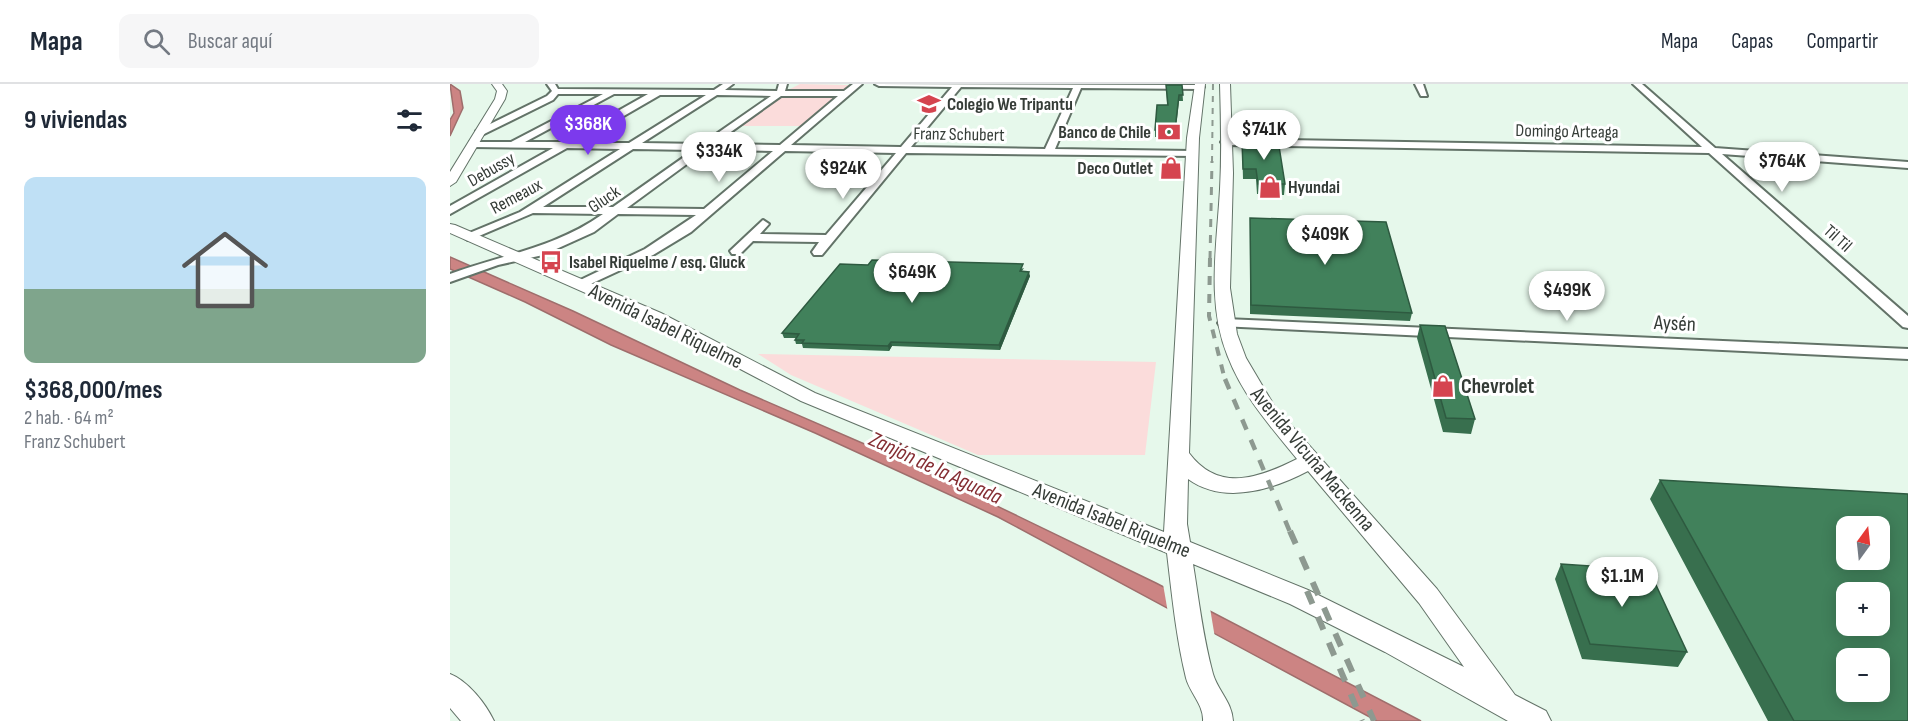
<!DOCTYPE html>
<html lang="es">
<meta charset="utf-8">
<style>
body{margin:0;font-family:"Sofia Sans Condensed",sans-serif;background:#f6f6f7;color:#1f2937;height:100vh;display:flex;flex-direction:column;font-size:22px;white-space:nowrap}
*{box-sizing:border-box;margin:0}
p{font-size:20px;color:#747a83}
.icon{flex:none;width:33px;height:33px;fill:none;stroke:currentColor;stroke-width:2;stroke-linecap:round;stroke-linejoin:round}
.map{position:relative;flex:1;overflow:hidden}
.details{display:flex;flex-direction:column;background:#fff;width:450px}
.details>*{flex:none}
.needle{width:39px;rotate:15deg}
.tools{position:absolute;left:1386px;top:432px;display:grid;gap:12px}
.tools a{display:grid;place-items:center;width:54px;height:54px;border-radius:12px;background:#fff;box-shadow:0 3px 15px #0003;font-size:30px}
.price{position:absolute;translate:-50% -51px;padding:0 14px;border-radius:21px;background:#fff;color:#222;font-size:20px;line-height:39px;filter:drop-shadow(0 2px 3px #0008)}
.price::after{content:'';position:absolute;left:50%;top:36px;width:18px;height:14px;margin-left:-9px;background:inherit;clip-path:polygon(0 0,100% 0,50% 100%)}
.price.active{background:#7c3aed;color:#fff}
ul{padding:0;list-style:none}
li{display:grid;align-content:center;gap:12px;height:318px;padding:0 24px}
li+li{border-top:2px solid #e0e1e3}
li span{display:grid;place-items:center;height:186px;border-radius:12px;color:#555}
li>.icon{margin-inline-start:auto}
span .icon{width:108px;height:108px;fill:#fffc;stroke-width:1}
li b{font-size:26px}
h2{display:flex;justify-content:space-between;align-items:center;height:72px;padding:0 24px;font-size:26px}
header{display:flex;align-items:center;gap:36px;box-sizing:border-box;height:84px;padding:0 30px;background:#fff;border-bottom:2px solid #e0e1e3}
header strong{font-size:28px}
nav{display:flex;gap:33px;margin-inline-start:auto;font-size:21px}
.search{width:420px;height:54px;background:#f6f6f7;display:flex;align-items:center;gap:15px;box-sizing:border-box;padding:0 21px;border-radius:12px;color:#747a83;font-size:22px}
main{display:flex;flex:1;min-height:0}
.map>svg:first-child{display:block}
.green{fill:#fbdcdb}
.water{fill:#cc8483;stroke:#9f6e6c;stroke-width:1.5}
.pier{fill:#e6f8eb}
.lines{fill:none;stroke-linecap:round;stroke-linejoin:round}
.minor-casing{stroke:#637368;stroke-width:4}
.major-casing{stroke:#637368;stroke-width:2}
.minor{fill:#fff;fill-rule:evenodd}
.major{fill:#fff;fill-rule:evenodd}
.rail-far4{stroke:#8d9990;stroke-width:2;stroke-dasharray:6 6;stroke-linecap:butt}
.rail-far3{stroke:#8d9990;stroke-width:3;stroke-dasharray:8 8;stroke-linecap:butt}
.rail-far2{stroke:#8d9990;stroke-width:4;stroke-dasharray:9 9;stroke-linecap:butt}
.rail-far1{stroke:#8d9990;stroke-width:4.5;stroke-dasharray:11 11;stroke-linecap:butt}
.rail{stroke:#8d9990;stroke-width:6;stroke-dasharray:14 14;stroke-linecap:butt}
.wall{fill:#386f4e}
.shaded-wall{fill:#2e5a40}
.building{fill:#41815b;stroke:#2e5a40;stroke-width:1.5;fill-rule:evenodd}
.labels{text-anchor:middle;stroke-width:6;stroke-linejoin:round;paint-order:stroke}
.far-poi-label{font-size:18px;font-weight:bold;fill:#353c37;stroke:#fff;text-anchor:start}
.far-street-label{font-size:18px;fill:#353c37;stroke:#fff}
.street-label{font-size:21px;fill:#353c37;stroke:#fff}
.poi-label{font-size:21px;font-weight:bold;fill:#353c37;stroke:#fff;text-anchor:start}
.water-label{font-size:22px;font-style:italic;fill:#842d32;stroke:#fff}
</style>
<header>
<strong>Mapa</strong>
<div class="search"><svg class="icon" aria-label="search" viewBox="0 0 24 24"><circle cx="10" cy="10" r="6"/><path d="M15 15l6 6"/></svg>Buscar aquí</div>
<nav><a>Mapa</a><a>Capas</a><a>Compartir</a></nav>
</header>
<main>
<section class="details">
<h2>9 viviendas<svg class="icon" aria-label="filters" viewBox="0 0 24 24"><path d="M4 7h16M4 17h16"/><circle cx="9" cy="7" r="2"/><circle cx="15" cy="17" r="2"/></svg></h2>
<ul>
<li><span style="background:linear-gradient(#bfe0f5 60%,#7fa58c 0)"><svg class="icon" aria-label="home" viewBox="0 0 24 24"><path d="M3 11l9-7 9 7M6 9v11h12V9"/></svg></span><div><b>$368,000/mes</b><p>2 hab. · 64 m²</p><p>Franz Schubert</p></div></li>
</ul>
</section>
<div class="map">
<svg width="1458" height="637" viewBox="0 0 1458 637">
<rect width="100%" height="100%" fill="#e6f8eb"/>
<path class="green" d="M 350,0 L 397,1 L 400,2 L 391,8 L 338,6 Z
M 330,11 L 386,11 L 388,12 L 351,42 L 289,42 Z
M 308,270 L 706,278 L 695,371 L 528,371 L 341,291 Z"/>
<path class="water" d="M 0,0 L 10,7 L 13,24 L 0,52 L 0,36 L 4,29 Z
M 0,173 L 123,227 L 290,306 L 456,378 L 706,499 L 971,637 L 927,637 L 548,433 L 365,349 L 161,261 L 75,218 L 0,185 Z"/>
<path class="pier" d="M 713,500 L 760,524 L 765,554 L 718,529 Z"/>
<g class="lines">
<g class="minor-casing">
<path id="minor" d="M 97,0 L 105,0 L 108,5 L 264,6 L 273,0 L 283,0 L 275,6 L 327,7 L 329,0 L 337,0 L 335,7 L 394,7 L 403,0 L 412,0 L 341,61 L 451,63 L 502,3 L 429,2 L 425,0 L 750,1 L 754,3 L 750,5 L 631,4 L 605,65 L 742,67 L 747,70 L 746,72 L 456,69 L 372,171 L 364,171 L 362,168 L 369,158 L 303,157 L 290,170 L 282,170 L 280,167 L 313,136 L 319,140 L 310,150 L 376,151 L 446,69 L 335,67 L 241,148 L 203,171 L 134,203 L 129,204 L 122,200 L 195,165 L 246,131 L 168,130 L 144,148 L 93,171 L 48,181 L 0,198 L 0,190 C 52,171 107,163 153,130 L 83,129 L 22,155 L 18,156 L 12,152 L 70,128 L 170,65 L 117,64 L 0,130 L 0,122 L 103,64 L 23,63 L 20,62 L 20,58 L 61,58 L 153,10 L 108,10 L 103,16 L 32,51 L 26,51 L 26,47 L 97,12 L 102,7 ZM 511,3 L 623,4 L 595,65 L 461,63 ZM 164,10 L 198,10 L 113,58 L 75,58 ZM 210,11 L 256,11 L 179,59 L 127,59 ZM 267,11 L 321,12 L 252,60 L 192,59 ZM 331,12 L 388,12 L 330,61 L 264,60 ZM 183,65 L 244,66 L 163,123 L 93,123 ZM 256,66 L 323,67 L 254,125 L 177,124 Z
M 965,0 L 973,0 L 977,12 L 971,12 Z
M 1183,0 L 1192,0 L 1265,64 L 1458,78 L 1458,84 L 1272,70 L 1458,232 L 1458,244 L 1453,243 L 1259,69 L 776,61 L 771,58 L 776,55 L 1252,63 Z
M 775,235 L 1458,265 L 1458,275 L 770,242 L 768,239 L 770,236 Z"/>
</g>
<g class="major-casing">
<path id="major" d="M 42,0 L 52,0 L 57,7 L 55,15 L 6,98 L 0,102 L 0,88 L 45,15 L 47,7 Z
M 745,0 L 755,0 L 749,54 L 739,369 C 769,409 809,394 847,375 C 821,343 793,312 778,273 C 756,220 767,161 770,105 C 772,70 771,35 770,0 L 780,0 L 783,89 L 780,204 L 787,250 L 796,274 L 825,323 L 987,505 L 1065,611 L 1096,627 L 1101,637 L 1058,637 L 935,568 L 840,520 L 743,480 C 749,517 753,554 763,590 C 768,607 782,618 783,637 L 753,637 C 754,621 740,609 736,594 C 726,553 722,511 717,469 L 351,317 L 199,237 L 0,149 L 0,140 L 5,141 L 211,229 L 365,309 L 714,448 L 737,54 ZM 858,387 L 969,519 L 1014,583 L 858,506 L 740,458 L 737,440 L 738,395 C 774,421 822,406 858,387 Z
M 0,590 C 18,597 36,620 44,637 L 11,637 L 0,624 Z"/>
</g>
<use href="#minor" class="minor"/>
<use href="#major" class="major"/>
<path class="rail-far4" d="M 762,78 L 763,0"/>
<path class="rail-far3" d="M 760,175 L 762,77"/>
<path class="rail-far2" d="M 760,174 L 759,232 L 775,296"/>
<path class="rail-far1" d="M 775,295 L 840,448"/>
<path class="rail" d="M 840,447 L 924,637
M 857,507 L 912,637"/>
</g>
<path class="wall" d="M 716,1 L 732,1 L 733,17 L 729,17 L 725,53 L 705,53 L 705,46 L 717,21 Z
M 792,56 L 835,100 L 834,111 L 807,110 L 806,95 L 793,95 Z
M 800,134 L 962,229 L 960,237 L 800,230 Z
M 574,184 L 572,187 L 580,192 L 550,266 L 442,262 L 439,267 L 353,264 L 352,260 L 346,260 L 345,256 L 346,254 L 334,254 L 332,249 Z
M 970,241 L 1025,335 L 1021,350 L 993,348 L 967,254 Z
M 1210,396 L 1458,637 L 1318,637 L 1200,415 Z
M 1111,480 L 1237,568 L 1228,583 L 1132,575 L 1105,495 Z"/>
<path class="shaded-wall" d="M 579,188 L 580,192 L 550,266 L 549,261 Z
M 441,258 L 442,262 L 439,267 L 438,262 Z"/>
<path class="building" d="M 716,1 L 732,1 L 733,11 L 729,11 L 725,46 L 705,46 L 707,21 L 718,21 Z
M 792,56 L 828,56 L 835,100 L 808,100 L 806,85 L 793,85 Z
M 800,134 L 936,138 L 962,229 L 801,221 Z
M 422,176 L 573,180 L 570,187 L 579,188 L 549,261 L 441,258 L 438,262 L 352,259 L 354,256 L 345,256 L 349,250 L 332,249 L 390,180 L 418,181 Z
M 970,241 L 995,242 L 1025,335 L 996,334 Z
M 1210,396 L 1458,410 L 1458,637 L 1344,637 ZM 1396,442 L 1430,442 L 1430,476 L 1396,476 ZM 1396,508 L 1430,508 L 1430,542 L 1396,542 ZM 1396,574 L 1430,574 L 1430,608 L 1396,608 Z
M 1111,480 L 1199,486 L 1237,568 L 1140,560 Z"/>
<defs>
<g id="school-bare" transform="scale(1.8)"><path d="M0-5L7-2L0 1L-7-2ZM-4 1L0 2.5L4 1V4Q0 6-4 4Z" fill="#d5444f" stroke="#fff" stroke-width="2.5" paint-order="stroke"/></g>
<g id="bank-bare" transform="scale(1.8)"><path d="M-6-4H6V4H-6ZM0-2.3a2.3 2.3 0 1 0 0 4.6a2.3 2.3 0 1 0 0-4.6Z" fill="#d5444f" stroke="#fff" stroke-width="2.5" paint-order="stroke"/></g>
<g id="shop-bare" transform="scale(1.8)"><path d="M-5-2.5h2.3a2.7 3.5 0 0 1 5.4 0H5L5.5 6h-11ZM-1.5-2.5h3a1.5 2.3 0 0 0-3 0Z" fill="#d5444f" stroke="#fff" stroke-width="2.5" paint-order="stroke"/></g>
<g id="bus-bare" transform="scale(1.8)"><path d="M-5-6H5V4H4V6H2V4H-2V6H-4V4H-5ZM-3.5-4V0h7V-4ZM-3.5 1.2v1.5H-2V1.2ZM2 1.2v1.5H3.5V1.2Z" fill="#d5444f" stroke="#fff" stroke-width="2.5" paint-order="stroke"/></g>
</defs>
<g fill-rule="evenodd">
<use href="#school-bare" x="479" y="20"/>
<use href="#bank-bare" x="719" y="48"/>
<use href="#shop-bare" x="721" y="84"/>
<use href="#shop-bare" x="820" y="103"/>
<use href="#bus-bare" x="101" y="178"/>
<use href="#shop-bare" x="993" y="302"/>
</g>
<g class="labels">
<g class="far-poi-label">
<text x="497" y="26">Colegio We Tripantu</text>
<text x="701" y="54" text-anchor="end">Banco de Chile</text>
<text x="703" y="90" text-anchor="end">Deco Outlet</text>
<text x="838" y="109">Hyundai</text>
<text x="119" y="184">Isabel Riquelme / esq. Gluck</text>
</g>
<g class="far-street-label">
<text transform="translate(1117 47) rotate(1)" y="6">Domingo Arteaga</text>
<text transform="translate(509 50) rotate(1)" y="6">Franz Schubert</text>
<text transform="translate(41 85) rotate(-30)" y="6">Debussy</text>
<text transform="translate(66 112) rotate(-28)" y="6">Remeaux</text>
<text transform="translate(154 115) rotate(-34)" y="6">Gluck</text>
<text transform="translate(1388 154) rotate(42)" y="6">Til Til</text>
</g>
<g class="street-label">
<text transform="translate(1225 239) rotate(3)" y="7">Aysén</text>
<text transform="translate(216 242) rotate(26)" y="7">Avenida Isabel Riquelme</text>
<text transform="translate(863 375) rotate(50)" y="7">Avenida Vicuña Mackenna</text>
<text transform="translate(662 436) rotate(22)" y="7">Avenida Isabel Riquelme</text>
</g>
<g class="poi-label">
<text x="1011" y="309">Chevrolet</text>
</g>
<g class="water-label">
<text transform="translate(486 383) rotate(25)" y="8">Zanjón de la Aguada</text>
</g>
</g>
</svg>
<div class="tools">
<a><svg class="needle" viewBox="-14 -14 28 28"><path d="M0-13l5 13h-10z" fill="#e53935"/><path d="M0 13l5-13h-10z" fill="#747a83"/></svg></a>
<a>+</a>
<a>−</a>
</div>
<b class="price active" style="left:138px;top:72px">$368K</b>
<b class="price" style="left:814px;top:77px">$741K</b>
<b class="price" style="left:269px;top:99px">$334K</b>
<b class="price" style="left:1332px;top:109px">$764K</b>
<b class="price" style="left:393px;top:116px">$924K</b>
<b class="price" style="left:875px;top:182px">$409K</b>
<b class="price" style="left:462px;top:220px">$649K</b>
<b class="price" style="left:1117px;top:238px">$499K</b>
<b class="price" style="left:1172px;top:524px">$1.1M</b>
</div>
</main>
